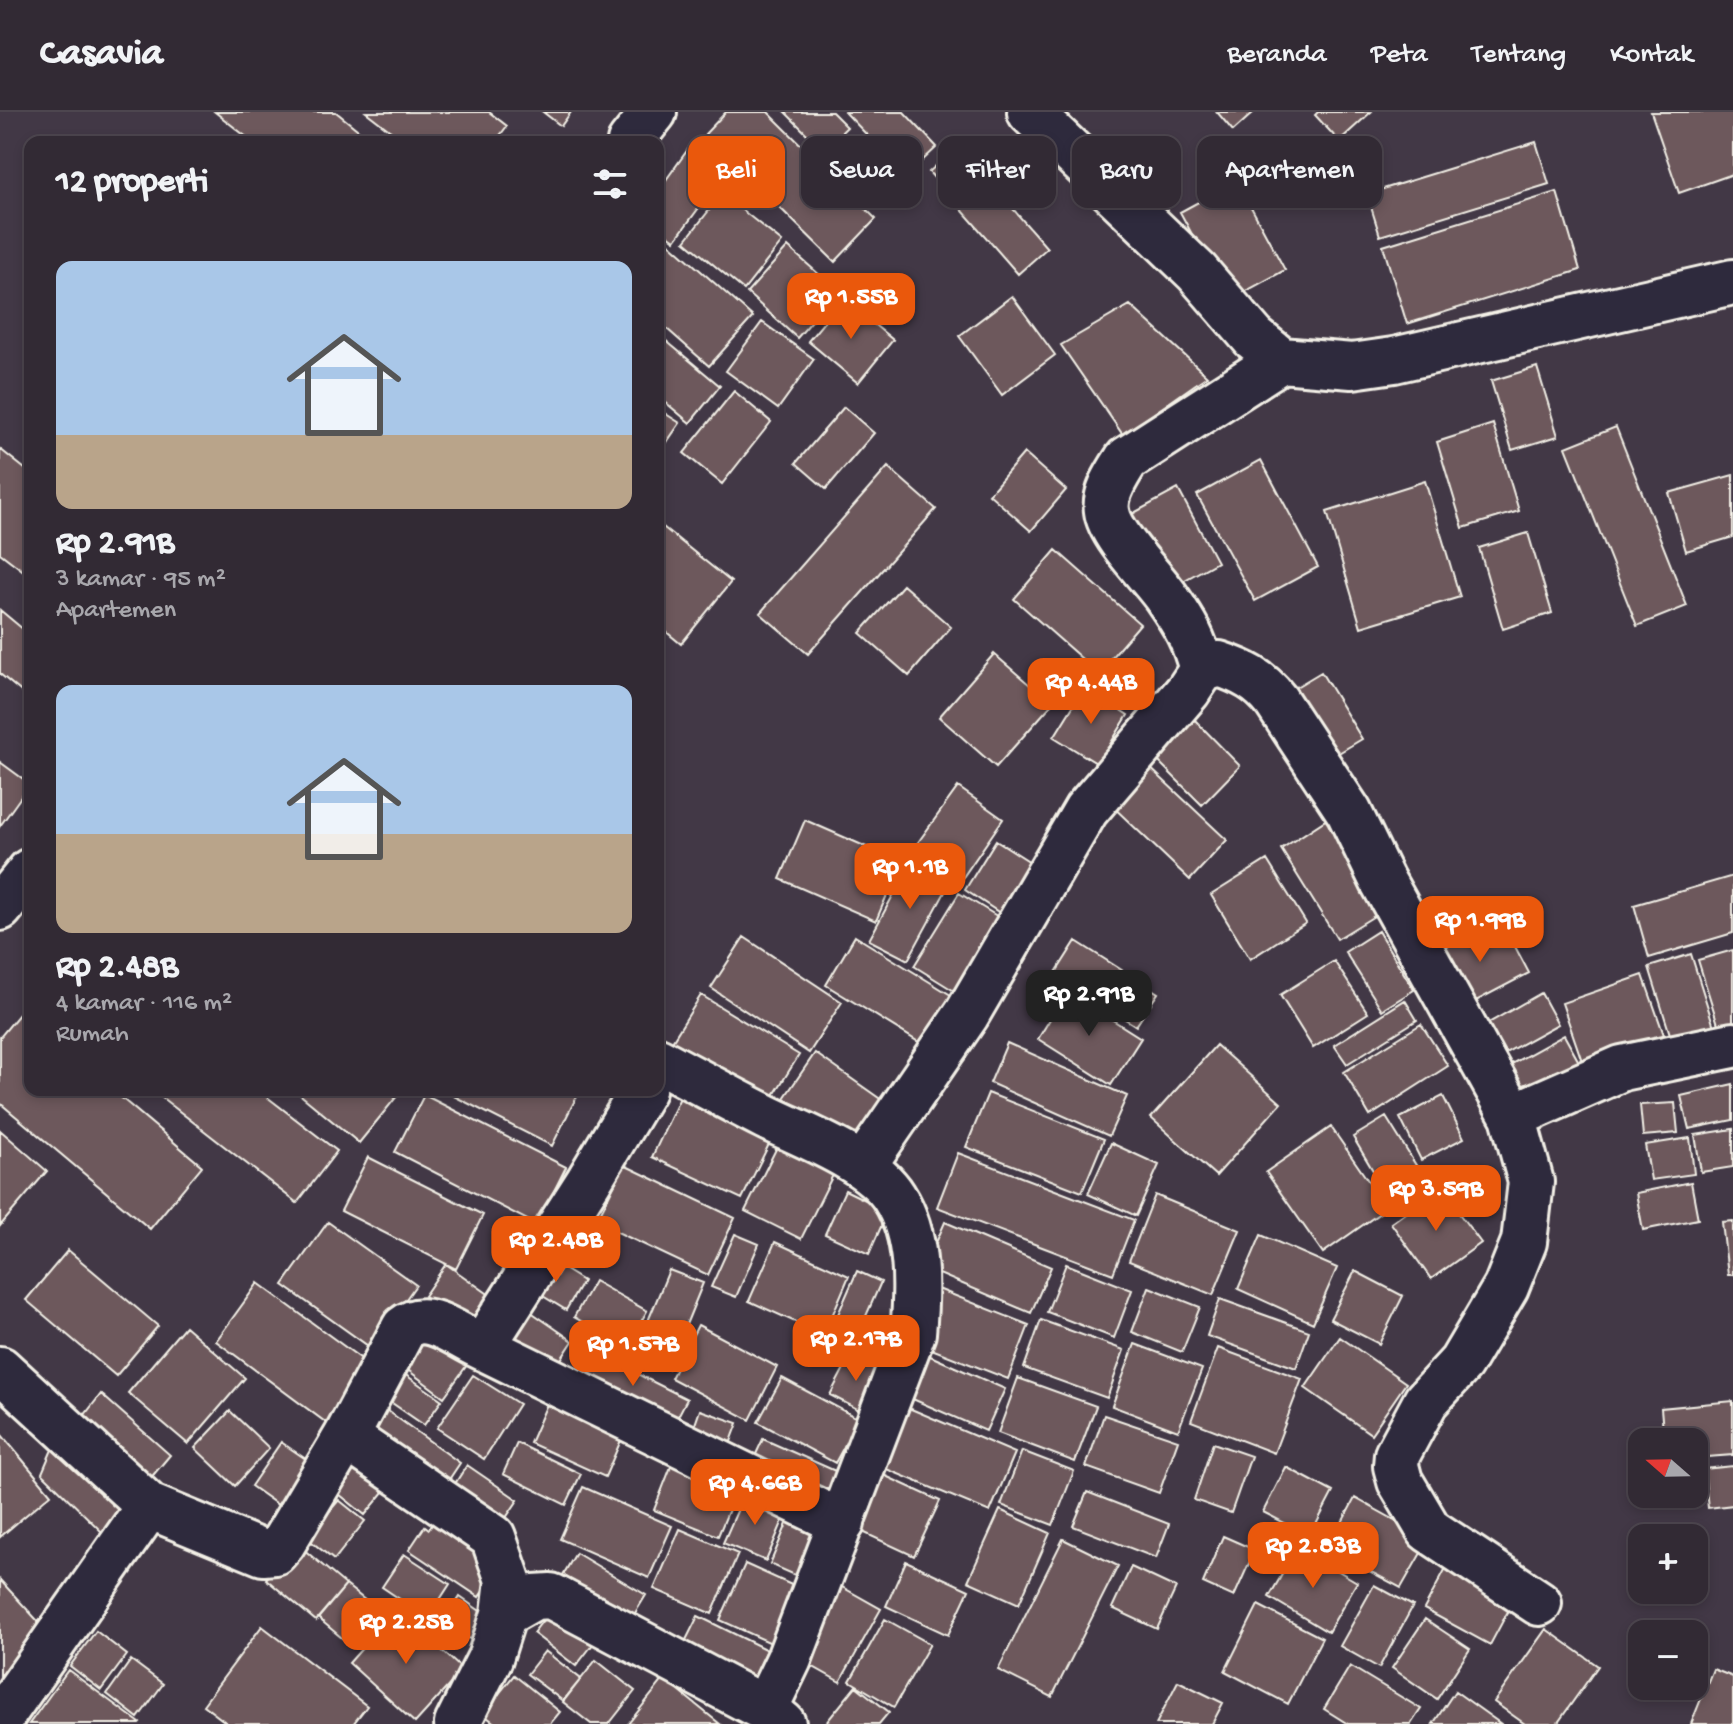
<!DOCTYPE html>
<html lang="id">
<meta charset="utf-8">
<style>
body{margin:0;font-family:"Gochi Hand",sans-serif;background:#3a323c;color:#f1f3f6;height:100vh;display:flex;flex-direction:column;font-size:30px;white-space:nowrap}
*{box-sizing:border-box;margin:0}
p{font-size:26px;color:#a8a7ac}
.icon{flex:none;width:44px;height:44px;fill:none;stroke:currentColor;stroke-width:2;stroke-linecap:round;stroke-linejoin:round}
.map{position:relative;flex:1;overflow:hidden}
.details{position:absolute;left:24px;top:24px;width:640px;height:960px;display:flex;flex-direction:column;background:#322a34;border-radius:16px;box-shadow:0 4px 12px #0003,0 0 0 2px #4d464f}
.details>*{flex:none}
.hud{position:absolute;left:688px;top:24px;width:760px;height:72px;display:flex;gap:16px}
.needle{width:52px;rotate:290deg}
.tools{position:absolute;left:1628px;top:1316px;display:grid;gap:16px}
.tools a{display:grid;place-items:center;width:80px;height:80px;border-radius:16px;background:#322a34;box-shadow:0 4px 12px #0003,0 0 0 2px #4d464f;font-size:40px}
.price{position:absolute;translate:-50% -68px;padding:0 18px;border-radius:16px;background:#ea580c;color:#fff;font-size:26px;line-height:52px;filter:drop-shadow(0 2px 4px #0008)}
.price::after{content:'';position:absolute;left:50%;top:48px;width:24px;height:18px;margin-left:-12px;background:inherit;clip-path:polygon(0 0,100% 0,50% 100%)}
.price.selected{background:#222;color:#fff}
ul{padding:0;list-style:none}
li{display:grid;align-content:center;gap:16px;height:424px;padding:0 32px}
li span{display:grid;place-items:center;height:248px;border-radius:16px;color:#555}
li>.icon{margin-inline-start:auto}
span .icon{width:144px;height:144px;fill:#fffc;stroke-width:1}
li b{font-size:34px}
h2{display:flex;justify-content:space-between;align-items:center;height:96px;padding:0 32px;font-size:34px}
.tag{padding:0 28px;border-radius:16px;background:#322a34;box-shadow:0 4px 12px #0003,0 0 0 2px #4d464f;font-size:28px;line-height:72px}
.tag.selected{background:#ea580c;color:#fff}
header{display:flex;align-items:center;gap:48px;box-sizing:border-box;height:112px;padding:0 40px;background:#322a34;border-bottom:2px solid #4d464f}
header strong{font-size:38px}
nav{display:flex;gap:44px;margin-inline-start:auto;font-size:28px}
.map>svg:first-child{display:block}
.building{fill:#6d595b;stroke:#f4f1e8;stroke-width:2}
.lines{fill:none;stroke-linecap:round;stroke-linejoin:round}
.minor-casing{stroke:#f4f1e8;stroke-width:50}
.tertiary-casing{stroke:#f4f1e8;stroke-width:50}
.minor{stroke:#2f2a3d;stroke-width:44}
.tertiary{stroke:#2f2a3d;stroke-width:44}
</style>
<header>
<strong>Casavia</strong>
<nav><a>Beranda</a><a>Peta</a><a>Tentang</a><a>Kontak</a></nav>
</header>
<div class="map">
<svg width="1733" height="1612" viewBox="0 0 1733 1612">
<rect width="100%" height="100%" fill="#423846"/>
<filter id="ink" filterUnits="userSpaceOnUse"><feTurbulence type="fractalNoise" baseFrequency=".0125" numOctaves="2"/><feDisplacementMap in="SourceGraphic" scale="16" xChannelSelector="R" yChannelSelector="G"/><feConvolveMatrix kernelMatrix="1 2 1 2 8 2 1 2 1" color-interpolation-filters="sRGB"/></filter>
<g filter="url(#ink)">
<path class="building" d="M 215,0 L 336,0 L 373,30 L 253,30 Z
M 366,0 L 489,0 L 507,14 L 495,30 L 405,30 Z
M 543,0 L 571,0 L 561,14 Z
M 726,0 L 768,0 L 876,107 L 835,150 L 705,22 Z
M 785,0 L 832,0 L 847,15 L 823,38 Z
M 845,0 L 904,0 L 937,35 L 906,64 Z
M 1217,0 L 1254,0 L 1233,19 Z
M 1318,0 L 1371,0 L 1339,29 L 1315,3 Z
M 1651,0 L 1733,0 L 1733,62 L 1679,81 Z
M 1536,30 L 1549,72 L 1380,124 L 1367,82 Z
M 958,34 L 1047,136 L 1018,162 L 929,60 Z
M 689,36 L 724,62 L 675,128 L 658,116 L 658,79 Z
M 1237,69 L 1285,158 L 1228,189 L 1180,100 Z
M 1557,80 L 1580,158 L 1407,212 L 1383,134 Z
M 722,82 L 782,130 L 744,178 L 685,129 Z
M 658,121 L 753,205 L 709,254 L 658,209 Z
M 788,135 L 838,179 L 797,226 L 747,181 Z
M 1012,184 L 1055,243 L 1002,283 L 959,224 Z
M 843,187 L 893,228 L 858,271 L 808,229 Z
M 1130,193 L 1207,264 L 1123,323 L 1061,233 Z
M 762,210 L 814,247 L 778,297 L 726,259 Z
M 658,222 L 720,274 L 690,311 L 658,284 Z
M 1537,255 L 1558,324 L 1512,338 L 1491,269 Z
M 734,279 L 771,310 L 722,372 L 684,341 Z
M 844,295 L 874,321 L 826,377 L 796,351 Z
M 658,297 L 680,311 L 658,343 Z
M 1493,312 L 1519,399 L 1463,416 L 1437,330 Z
M 1616,315 L 1687,494 L 1637,514 L 1566,335 Z
M 0,337 L 30,361 L 30,464 L 0,441 Z
M 1024,341 L 1066,378 L 1031,419 L 989,382 Z
M 1261,348 L 1318,455 L 1255,489 L 1197,383 Z
M 888,355 L 936,397 L 808,542 L 760,501 Z
M 1733,363 L 1733,425 L 1686,439 L 1669,381 Z
M 1425,369 L 1460,485 L 1361,515 L 1327,400 Z
M 1178,377 L 1217,450 L 1172,475 L 1132,402 Z
M 658,411 L 731,470 L 681,532 L 658,513 Z
M 1528,421 L 1552,501 L 1503,517 L 1479,436 Z
M 1056,438 L 1140,512 L 1098,561 L 1014,487 Z
M 903,473 L 951,515 L 909,564 L 860,521 Z
M 0,498 L 30,523 L 30,587 L 0,562 Z
M 994,542 L 1052,592 L 996,655 L 939,605 Z
M 1321,560 L 1362,627 L 1322,651 L 1281,584 Z
M 1085,575 L 1128,603 L 1098,652 L 1054,625 Z
M 1192,605 L 1240,654 L 1202,693 L 1152,643 Z
M 0,650 L 30,672 L 0,714 Z
M 1145,651 L 1227,728 L 1190,768 L 1108,690 Z
M 958,675 L 1003,707 L 961,768 L 914,736 Z
M 1327,707 L 1384,798 L 1337,827 L 1281,737 Z
M 805,708 L 901,750 L 876,809 L 780,767 Z
M 996,728 L 1038,755 L 1006,805 L 965,778 Z
M 1267,748 L 1306,811 L 1250,847 L 1211,783 Z
M 911,750 L 950,771 L 908,848 L 869,828 Z
M 1733,764 L 1733,821 L 1649,846 L 1634,793 Z
M 959,781 L 1010,812 L 964,885 L 914,854 Z
M 1500,806 L 1529,861 L 1459,898 L 1430,843 Z
M 1378,819 L 1414,878 L 1382,898 L 1345,840 Z
M 855,824 L 959,888 L 930,937 L 826,873 Z
M 744,825 L 842,890 L 809,941 L 711,876 Z
M 1076,829 L 1158,881 L 1136,914 L 1055,862 Z
M 1733,838 L 1733,922 L 1722,925 L 1698,848 Z
M 1691,842 L 1715,918 L 1673,932 L 1649,855 Z
M 1334,849 L 1368,901 L 1313,936 L 1280,883 Z
M 1643,863 L 1664,923 L 1583,952 L 1562,891 Z
M 1067,879 L 1141,926 L 1111,973 L 1038,927 Z
M 1541,881 L 1558,912 L 1489,950 L 1473,920 Z
M 701,883 L 799,943 L 769,991 L 671,931 Z
M 1405,888 L 1417,908 L 1347,952 L 1334,933 Z
M 20,901 L 30,909 L 30,978 L 112,978 L 202,1054 L 150,1117 L 0,991 L 0,925 Z
M 1421,912 L 1448,954 L 1370,1004 L 1344,960 Z
M 1564,923 L 1584,959 L 1527,992 L 1506,955 Z
M 1007,931 L 1127,984 L 1109,1024 L 990,971 Z
M 1216,933 L 1281,991 L 1216,1064 L 1151,1006 Z
M 815,941 L 886,991 L 851,1042 L 780,992 Z
M 1733,972 L 1733,1008 L 1689,1017 L 1681,984 Z
M 152,978 L 258,978 L 337,1039 L 297,1091 Z
M 298,978 L 402,978 L 359,1031 L 297,980 Z
M 442,978 L 571,978 L 578,982 L 552,1034 Z
M 683,979 L 774,1022 L 742,1087 L 652,1045 Z
M 988,981 L 1104,1027 L 1082,1080 L 966,1035 Z
M 424,983 L 566,1055 L 537,1113 L 395,1040 Z
M 1443,984 L 1464,1026 L 1421,1048 L 1400,1006 Z
M 1675,991 L 1678,1021 L 1643,1024 L 1640,993 Z
M 1386,1005 L 1427,1071 L 1393,1092 L 1353,1025 Z
M 1331,1015 L 1387,1096 L 1323,1141 L 1266,1060 Z
M 1733,1017 L 1733,1055 L 1701,1060 L 1695,1023 Z
M 0,1018 L 47,1059 L 0,1114 Z
M 1690,1026 L 1694,1062 L 1651,1068 L 1645,1033 Z
M 781,1027 L 837,1055 L 801,1127 L 745,1099 Z
M 1111,1031 L 1159,1053 L 1136,1104 L 1088,1082 Z
M 958,1041 L 1134,1108 L 1113,1162 L 937,1095 Z
M 368,1045 L 483,1103 L 456,1157 L 341,1099 Z
M 624,1053 L 735,1106 L 708,1163 L 596,1110 Z
M 1691,1070 L 1698,1107 L 1643,1118 L 1636,1081 Z
M 1440,1076 L 1481,1131 L 1431,1167 L 1391,1111 Z
M 845,1078 L 888,1099 L 869,1142 L 825,1122 Z
M 1155,1083 L 1240,1118 L 1213,1183 L 1129,1149 Z
M 1733,1109 L 1733,1163 L 1728,1163 L 1722,1110 Z
M 328,1110 L 416,1173 L 371,1236 L 283,1173 Z
M 945,1110 L 1051,1155 L 1031,1201 L 925,1156 Z
M 735,1122 L 759,1132 L 736,1185 L 711,1175 Z
M 1261,1123 L 1337,1156 L 1313,1211 L 1238,1177 Z
M 775,1130 L 849,1164 L 824,1223 L 749,1189 Z
M 68,1138 L 158,1214 L 116,1264 L 26,1188 Z
M 546,1146 L 583,1169 L 566,1198 L 528,1175 Z
M 446,1152 L 494,1186 L 472,1217 L 424,1184 Z
M 1066,1152 L 1132,1178 L 1114,1226 L 1047,1200 Z
M 669,1158 L 703,1171 L 668,1257 L 634,1243 Z
M 857,1159 L 881,1170 L 852,1236 L 828,1225 Z
M 1355,1159 L 1403,1184 L 1379,1232 L 1330,1207 Z
M 594,1169 L 647,1199 L 627,1235 L 574,1205 Z
M 258,1171 L 371,1254 L 328,1312 L 216,1229 Z
M 1149,1175 L 1200,1195 L 1182,1240 L 1132,1220 Z
M 938,1177 L 1029,1213 L 1008,1267 L 916,1231 Z
M 1220,1187 L 1309,1219 L 1296,1256 L 1207,1224 Z
M 521,1193 L 573,1229 L 554,1258 L 501,1222 Z
M 1041,1208 L 1124,1238 L 1107,1286 L 1024,1256 Z
M 698,1213 L 777,1255 L 750,1308 L 671,1266 Z
M 185,1214 L 245,1266 L 188,1332 L 128,1281 Z
M 420,1219 L 467,1253 L 444,1285 L 397,1250 Z
M 1340,1225 L 1406,1271 L 1371,1322 L 1305,1276 Z
M 1135,1232 L 1202,1257 L 1178,1319 L 1112,1294 Z
M 1218,1236 L 1302,1267 L 1274,1341 L 1191,1309 Z
M 592,1239 L 687,1287 L 674,1312 L 579,1264 Z
M 919,1239 L 1005,1277 L 986,1319 L 901,1282 Z
M 851,1243 L 882,1260 L 861,1299 L 830,1283 Z
M 397,1257 L 442,1288 L 424,1313 L 379,1282 Z
M 473,1263 L 519,1292 L 484,1347 L 437,1316 Z
M 782,1266 L 859,1307 L 835,1351 L 758,1310 Z
M 1018,1266 L 1096,1294 L 1075,1350 L 998,1321 Z
M 101,1282 L 170,1343 L 149,1368 L 80,1309 Z
M 1733,1289 L 1733,1343 L 1694,1346 L 1694,1330 L 1664,1330 L 1661,1296 Z
M 547,1292 L 622,1326 L 605,1365 L 530,1331 Z
M 381,1294 L 460,1351 L 444,1375 L 363,1319 Z
M 904,1294 L 1015,1341 L 990,1400 L 879,1354 Z
M 700,1298 L 738,1311 L 727,1340 L 690,1327 Z
M 230,1299 L 269,1336 L 235,1374 L 195,1336 Z
M 1104,1303 L 1178,1328 L 1159,1381 L 1086,1355 Z
M 1,1322 L 51,1382 L 0,1425 L 0,1323 Z
M 763,1327 L 840,1361 L 828,1389 L 750,1355 Z
M 56,1328 L 128,1394 L 109,1427 L 42,1361 Z
M 281,1330 L 310,1350 L 278,1393 L 251,1374 Z
M 517,1331 L 581,1362 L 566,1393 L 503,1362 Z
M 1213,1331 L 1251,1344 L 1231,1401 L 1194,1388 Z
M 1022,1339 L 1074,1359 L 1053,1413 L 1001,1393 Z
M 363,1343 L 394,1368 L 365,1403 L 334,1378 Z
M 672,1352 L 737,1378 L 718,1424 L 654,1398 Z
M 467,1353 L 518,1388 L 499,1416 L 449,1381 Z
M 1733,1354 L 1733,1393 L 1708,1396 L 1704,1357 Z
M 1286,1355 L 1333,1380 L 1310,1424 L 1263,1400 Z
M 879,1361 L 940,1389 L 914,1444 L 854,1416 Z
M 583,1375 L 672,1414 L 649,1466 L 560,1427 Z
M 1087,1380 L 1169,1412 L 1156,1446 L 1073,1414 Z
M 745,1381 L 787,1399 L 766,1449 L 723,1431 Z
M 1355,1386 L 1429,1427 L 1401,1476 L 1328,1437 Z
M 339,1388 L 365,1409 L 334,1448 L 307,1426 Z
M 1000,1398 L 1050,1421 L 1019,1492 L 968,1469 Z
M 438,1404 L 489,1438 L 495,1461 L 479,1485 L 409,1438 L 425,1414 L 429,1417 Z
M 789,1407 L 824,1423 L 804,1467 L 770,1452 Z
M 680,1417 L 738,1442 L 712,1502 L 654,1477 Z
M 1223,1424 L 1255,1438 L 1234,1485 L 1203,1471 Z
M 1063,1427 L 1118,1454 L 1052,1585 L 998,1558 Z
M 296,1431 L 346,1473 L 316,1509 L 266,1467 Z
M 1298,1435 L 1357,1470 L 1328,1520 L 1269,1485 Z
M 576,1441 L 646,1483 L 632,1506 L 563,1463 Z
M 404,1442 L 450,1472 L 428,1506 L 382,1475 Z
M 906,1449 L 969,1478 L 948,1523 L 886,1494 Z
M 745,1452 L 805,1479 L 780,1535 L 720,1508 Z
M 1447,1454 L 1513,1490 L 1490,1533 L 1424,1497 Z
M 1131,1455 L 1176,1476 L 1157,1517 L 1112,1496 Z
M 0,1468 L 48,1520 L 0,1564 Z
M 835,1471 L 881,1497 L 840,1570 L 794,1544 Z
M 346,1473 L 376,1497 L 348,1531 L 318,1506 Z
M 1374,1473 L 1413,1494 L 1379,1556 L 1340,1534 Z
M 460,1485 L 493,1508 L 477,1532 L 444,1509 Z
M 555,1493 L 597,1527 L 576,1554 L 533,1521 Z
M 1258,1493 L 1322,1526 L 1288,1592 L 1225,1559 Z
M 397,1497 L 463,1558 L 415,1611 L 349,1551 Z
M 698,1504 L 767,1538 L 754,1566 L 684,1532 Z
M 885,1507 L 930,1532 L 894,1595 L 850,1569 Z
M 1425,1507 L 1470,1537 L 1437,1587 L 1392,1556 Z
M 262,1514 L 367,1594 L 353,1612 L 228,1612 L 203,1593 Z
M 1546,1517 L 1598,1554 L 1557,1612 L 1525,1612 L 1494,1590 Z
M 96,1519 L 127,1543 L 101,1578 L 70,1554 Z
M 545,1539 L 581,1567 L 563,1589 L 527,1562 Z
M 131,1548 L 163,1572 L 138,1606 L 107,1582 Z
M 596,1548 L 635,1579 L 609,1612 L 591,1612 L 563,1590 Z
M 1350,1554 L 1421,1597 L 1411,1612 L 1348,1612 L 1324,1597 Z
M 1713,1557 L 1733,1565 L 1733,1612 L 1691,1612 Z
M 68,1558 L 140,1611 L 139,1612 L 29,1612 Z
M 514,1563 L 560,1600 L 550,1612 L 496,1612 L 483,1602 Z
M 664,1567 L 720,1612 L 628,1612 Z
M 1178,1569 L 1223,1591 L 1212,1612 L 1156,1612 Z
M 856,1574 L 889,1600 L 879,1612 L 825,1612 Z
M 1455,1579 L 1501,1612 L 1433,1612 Z"/>
<g class="lines">
<g class="minor-casing">
<path id="minor" d="M 1202,558 C 1194,527 1185,512 1167,486 C 1152,464 1110,424 1107,399 C 1104,381 1118,361 1127,347 L 1281,248
M 658,948 C 694,967 730,987 766,1005 C 804,1024 871,1048 894,1085 C 919,1124 917,1177 913,1221 L 789,1547 L 765,1597 L 783,1612
M 1513,1004 L 1622,956 L 1733,933
M 863,1054 L 967,902 L 1086,698 L 1188,579 L 1202,558 L 1219,552 C 1243,560 1260,568 1276,589 L 1349,700 L 1382,768 L 1513,1004 L 1531,1070 L 1524,1130 L 1506,1175 L 1461,1251 L 1426,1289 L 1397,1343 L 1396,1354 L 1400,1369 L 1429,1418 L 1539,1491
M 478,1233 L 842,1411
M 0,1257 L 149,1394 L 263,1441 L 275,1440 L 283,1431 L 346,1325 L 404,1216 C 426,1197 456,1223 478,1233 L 488,1226 L 588,1070 L 643,978
M 346,1325 L 493,1425 L 508,1468 L 504,1502 L 490,1546 L 457,1612
M 504,1502 L 534,1485 L 551,1484 L 765,1597
M 0,1607 L 149,1394"/>
</g>
<g class="tertiary-casing">
<path id="tertiary" d="M 1030,0 L 1197,160 L 1254,226 L 1281,248 L 1352,254 L 1394,248 L 1733,170
M 630,30 L 654,0
M 0,796 L 30,759"/>
</g>
<use href="#minor" class="minor"/>
<use href="#tertiary" class="tertiary"/>
</g>
</g>
</svg>
<div class="tools">
<a><svg class="needle" viewBox="-14 -14 28 28"><path d="M0-13l5 13h-10z" fill="#e53935"/><path d="M0 13l5-13h-10z" fill="#a8a7ac"/></svg></a>
<a>+</a>
<a>−</a>
</div>
<b class="price" style="left:851px;top:229px">Rp 1.55B</b>
<b class="price" style="left:1091px;top:614px">Rp 4.44B</b>
<b class="price" style="left:910px;top:799px">Rp 1.1B</b>
<b class="price" style="left:1480px;top:852px">Rp 1.99B</b>
<b class="price selected" style="left:1089px;top:926px">Rp 2.91B</b>
<b class="price" style="left:1436px;top:1121px">Rp 3.59B</b>
<b class="price" style="left:556px;top:1172px">Rp 2.48B</b>
<b class="price" style="left:856px;top:1271px">Rp 2.17B</b>
<b class="price" style="left:633px;top:1276px">Rp 1.57B</b>
<b class="price" style="left:755px;top:1415px">Rp 4.66B</b>
<b class="price" style="left:1313px;top:1478px">Rp 2.83B</b>
<b class="price" style="left:406px;top:1554px">Rp 2.25B</b>
<div class="hud">
<a class="tag selected">Beli</a>
<a class="tag">Sewa</a>
<a class="tag">Filter</a>
<a class="tag">Baru</a>
<a class="tag">Apartemen</a>
</div>
<section class="details">
<h2>12 properti<svg class="icon" aria-label="filters" viewBox="0 0 24 24"><path d="M4 7h16M4 17h16"/><circle cx="9" cy="7" r="2"/><circle cx="15" cy="17" r="2"/></svg></h2>
<ul>
<li><span style="background:linear-gradient(#a9c7e8 70%,#b9a48a 0)"><svg class="icon" aria-label="home" viewBox="0 0 24 24"><path d="M3 11l9-7 9 7M6 9v11h12V9"/></svg></span><div><b>Rp 2.91B</b><p>3 kamar · 95 m²</p><p>Apartemen</p></div></li>
<li><span style="background:linear-gradient(#a9c7e8 60%,#b9a48a 0)"><svg class="icon" aria-label="home" viewBox="0 0 24 24"><path d="M3 11l9-7 9 7M6 9v11h12V9"/></svg></span><div><b>Rp 2.48B</b><p>4 kamar · 116 m²</p><p>Rumah</p></div></li>
</ul>
</section>
</div>
